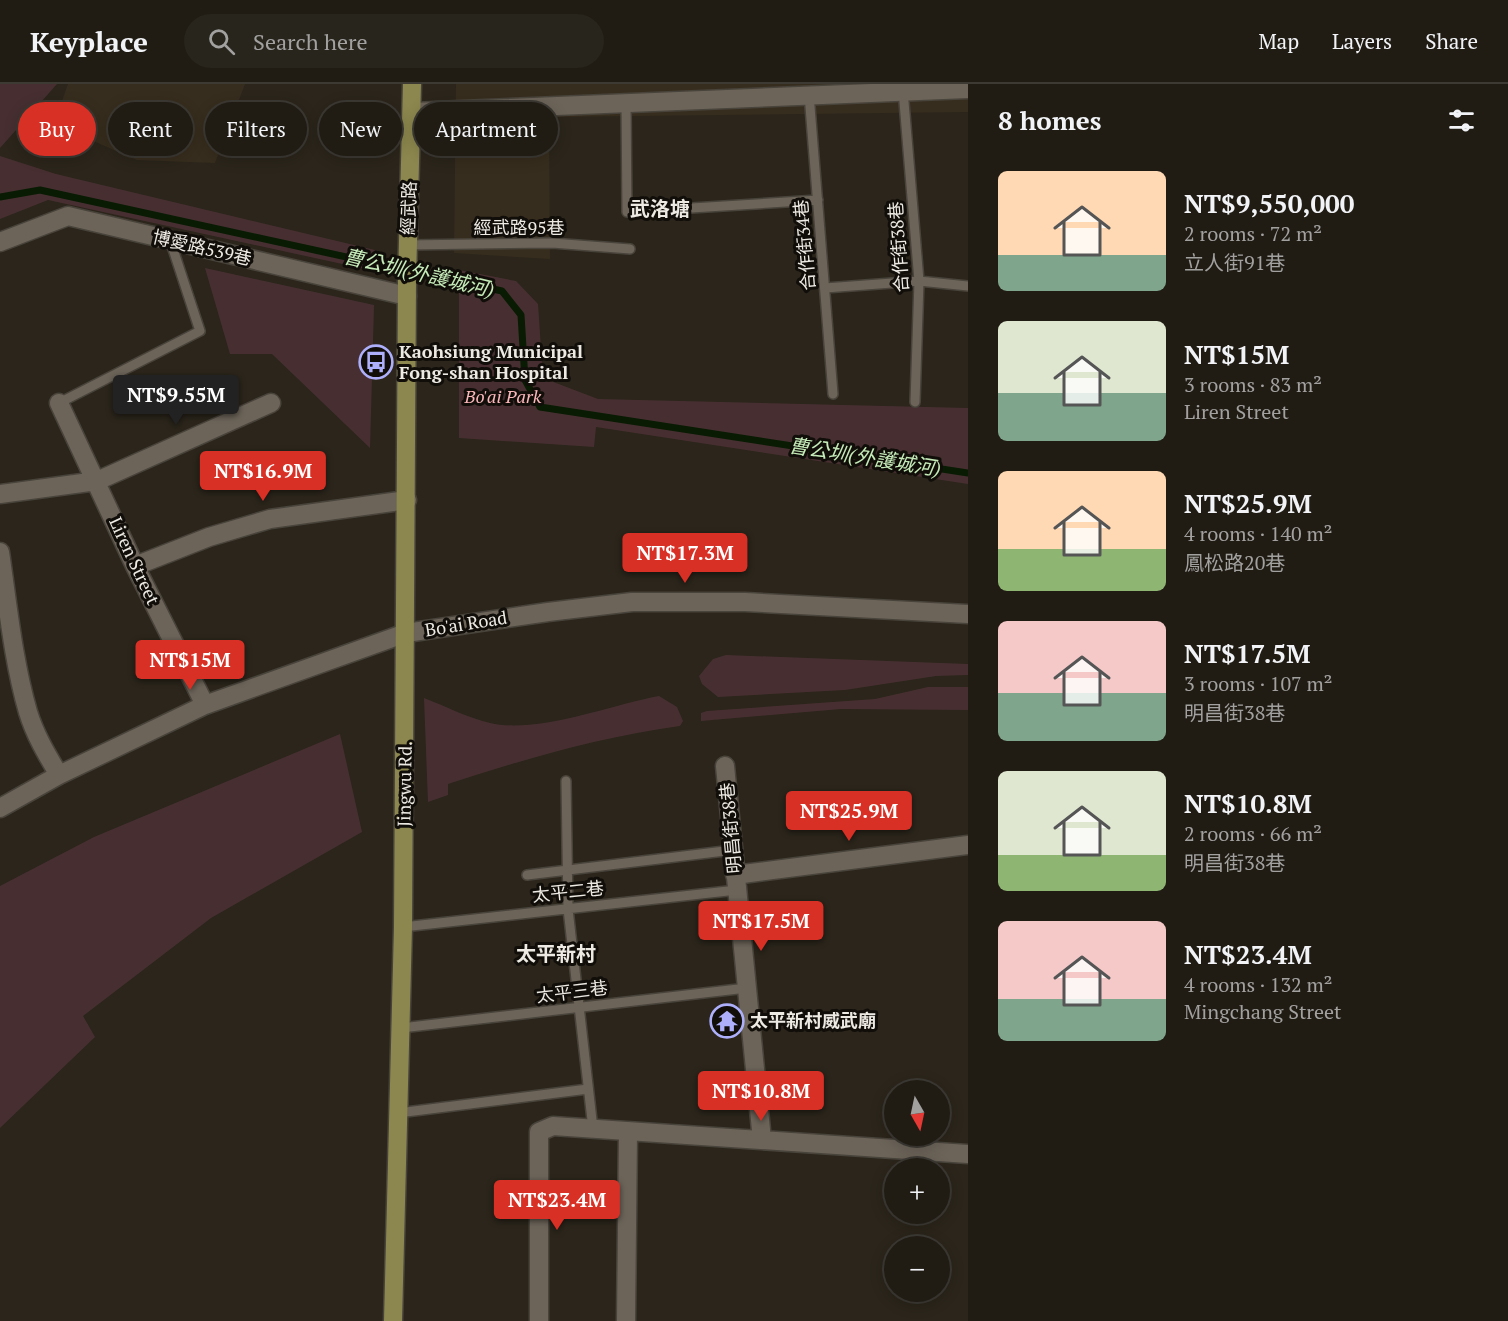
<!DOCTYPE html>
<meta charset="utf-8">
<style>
body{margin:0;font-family:"PT Serif","Noto Sans TC",serif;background:#28251d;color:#f1f3f6;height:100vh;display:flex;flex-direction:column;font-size:22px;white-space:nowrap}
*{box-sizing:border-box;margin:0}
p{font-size:20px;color:#a2a1a0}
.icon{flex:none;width:33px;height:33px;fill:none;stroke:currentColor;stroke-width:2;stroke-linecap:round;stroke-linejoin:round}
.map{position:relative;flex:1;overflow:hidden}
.side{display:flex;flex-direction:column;background:#201c14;width:540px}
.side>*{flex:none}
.guide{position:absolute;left:18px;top:18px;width:570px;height:54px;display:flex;gap:12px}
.needle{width:39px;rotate:171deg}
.tools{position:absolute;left:884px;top:996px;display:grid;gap:12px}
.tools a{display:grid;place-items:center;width:66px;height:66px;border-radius:50%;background:#201c14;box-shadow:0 3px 15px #0003,0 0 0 2px #3d3a34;font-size:30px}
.price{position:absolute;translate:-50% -51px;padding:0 14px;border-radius:6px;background:#d93025;color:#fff;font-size:20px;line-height:39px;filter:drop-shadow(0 2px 3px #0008)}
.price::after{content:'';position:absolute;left:50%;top:36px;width:18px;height:14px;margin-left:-9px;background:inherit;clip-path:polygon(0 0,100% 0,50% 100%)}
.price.on{background:#222;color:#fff}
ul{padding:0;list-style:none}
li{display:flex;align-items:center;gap:18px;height:150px;padding:0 30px}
li span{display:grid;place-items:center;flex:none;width:168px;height:120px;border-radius:9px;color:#555}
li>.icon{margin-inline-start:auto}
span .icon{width:72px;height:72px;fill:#fffc;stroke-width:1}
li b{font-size:26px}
h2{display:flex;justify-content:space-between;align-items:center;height:72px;padding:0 30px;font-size:26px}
.chip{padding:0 21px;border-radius:27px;background:#201c14;box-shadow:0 3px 15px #0003,0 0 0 2px #3d3a34;font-size:21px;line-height:54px}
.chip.on{background:#d93025;color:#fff}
header{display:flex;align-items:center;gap:36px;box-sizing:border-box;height:84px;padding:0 30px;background:#201c14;border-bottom:2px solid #3d3a34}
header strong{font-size:28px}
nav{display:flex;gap:33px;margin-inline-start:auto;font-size:21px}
.search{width:420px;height:54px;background:#28251d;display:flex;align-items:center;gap:15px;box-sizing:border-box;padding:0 21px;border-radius:33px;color:#a2a1a0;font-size:22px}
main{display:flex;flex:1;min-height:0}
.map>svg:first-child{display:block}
.built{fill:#372d1e}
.green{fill:#472f31}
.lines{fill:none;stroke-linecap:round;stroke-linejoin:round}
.stream{stroke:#091b03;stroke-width:7}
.service-casing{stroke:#48433b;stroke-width:12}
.minor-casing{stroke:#48433b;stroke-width:21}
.primary-casing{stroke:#48433b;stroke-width:21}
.service{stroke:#6c6459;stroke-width:9}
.minor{stroke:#6c6459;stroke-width:18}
.primary{stroke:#8c874e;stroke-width:18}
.labels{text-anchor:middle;stroke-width:6;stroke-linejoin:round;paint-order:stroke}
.street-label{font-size:18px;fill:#ede9e3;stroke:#110e0a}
.poi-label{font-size:18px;font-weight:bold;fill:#ede9e3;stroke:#110e0a;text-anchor:start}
.park-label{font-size:18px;font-style:italic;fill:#fcb7bb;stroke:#110e0a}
.neighbourhood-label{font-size:20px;font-weight:bold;fill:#ede9e3;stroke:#110e0a}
.water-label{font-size:20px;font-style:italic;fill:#c5ecb8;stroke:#110e0a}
</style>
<header>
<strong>Keyplace</strong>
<div class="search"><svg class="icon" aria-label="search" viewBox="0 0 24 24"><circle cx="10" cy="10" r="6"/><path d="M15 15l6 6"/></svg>Search here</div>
<nav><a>Map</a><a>Layers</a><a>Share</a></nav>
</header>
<main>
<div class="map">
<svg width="968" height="1237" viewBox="0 0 968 1237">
<rect width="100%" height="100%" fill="#2b251b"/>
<path class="built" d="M 68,0 L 245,0 L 215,79 L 137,76 L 54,40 Z
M 456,0 L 968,0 L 968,28 L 549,33 L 550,175 L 454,169 Z"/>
<path class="green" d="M 0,0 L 57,0 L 0,64 Z
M 0,72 L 56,90 L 375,166 L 370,186 L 48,116 L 0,135 Z
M 205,184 L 374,221 L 370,364 L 272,270 L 230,270 Z
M 459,186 L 516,197 L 538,220 L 543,294 L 598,315 L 968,324 L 968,400 L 596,343 L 594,363 L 459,354 Z
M 726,571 L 968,580 L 968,591 L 936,592 L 845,606 L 718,613 L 702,600 L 699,592 L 713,575 Z
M 928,603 L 968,603 L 968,626 L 841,625 L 701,637 L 701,629 L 707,627 L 875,615 Z
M 659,612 L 677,623 L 683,637 L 680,642 C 600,653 525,675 448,700 L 448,711 L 428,718 L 424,614 C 445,622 468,634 490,639 C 538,650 610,621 659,612 Z
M 340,650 L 362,748 L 211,834 L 83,932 L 95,953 L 0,1044 L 0,802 L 94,753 Z"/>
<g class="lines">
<path class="stream" d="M 0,113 L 40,106 L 502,207 L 521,231 L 525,296 L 540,323 L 968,389"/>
<g class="service-casing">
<path id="service" d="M 903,6 L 919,197 L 915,318
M 809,10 L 833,310
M 626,20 L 627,128 L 818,116
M 407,161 L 552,159 L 630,165
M 825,204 L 919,197 L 968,202
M 59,319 L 200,247 L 170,156
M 566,697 L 568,825 L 593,1045
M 527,791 L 733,766
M 403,843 L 737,806
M 401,944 L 747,904
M 398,1029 L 588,1005"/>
</g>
<g class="minor-casing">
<path id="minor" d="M 412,28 L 968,5
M 0,158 L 68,132 L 407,212
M 59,319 L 135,482 L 205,621
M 0,410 L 97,397 L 271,319
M 0,468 C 8,522 13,576 28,628 C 35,651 47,671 59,691
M 135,482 L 209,453 L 270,435 L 407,416
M 725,682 L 762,1056
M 0,724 L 59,691 L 205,621 L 406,549 L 548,528 L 632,518 L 745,518 L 968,530
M 735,791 L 968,761
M 539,1237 L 539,1048 L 553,1042 L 968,1070
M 626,1237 L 628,1048"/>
</g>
<g class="primary-casing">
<path id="primary" d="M 393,1237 L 403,843 L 407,196 L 412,0"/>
</g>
<use href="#service" class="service"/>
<use href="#minor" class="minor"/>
<use href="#primary" class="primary"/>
</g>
<defs>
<g id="bus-ring" transform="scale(1.725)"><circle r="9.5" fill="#110e0a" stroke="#adaffb" stroke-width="1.5"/><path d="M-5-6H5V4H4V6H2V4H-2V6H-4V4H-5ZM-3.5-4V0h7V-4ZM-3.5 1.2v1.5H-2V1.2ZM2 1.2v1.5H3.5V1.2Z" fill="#adaffb"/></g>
<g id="temple-ring" transform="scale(1.725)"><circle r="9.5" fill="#110e0a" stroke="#adaffb" stroke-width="1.5"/><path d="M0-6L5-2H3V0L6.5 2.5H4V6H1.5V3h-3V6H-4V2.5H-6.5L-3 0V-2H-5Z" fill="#adaffb"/></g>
</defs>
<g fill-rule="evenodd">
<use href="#bus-ring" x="376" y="278"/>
<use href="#temple-ring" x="727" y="937"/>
</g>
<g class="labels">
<g class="street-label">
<text transform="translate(409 124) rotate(-88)" y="6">經武路</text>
<text x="519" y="150">經武路95巷</text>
<text transform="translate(805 161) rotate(-95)" y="6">合作街34巷</text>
<text transform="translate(899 163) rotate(-94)" y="6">合作街38巷</text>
<text transform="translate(202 164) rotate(13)" y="6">博愛路539巷</text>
<text transform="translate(134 477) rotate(65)" y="6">Liren Street</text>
<text transform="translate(466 540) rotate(-9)" y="6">Bo'ai Road</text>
<text transform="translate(405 700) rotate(-89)" y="6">Jingwu Rd.</text>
<text transform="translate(731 744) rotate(-95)" y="6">明昌街38巷</text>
<text transform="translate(568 808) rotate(-6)" y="6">太平二巷</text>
<text transform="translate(572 908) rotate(-7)" y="6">太平三巷</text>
</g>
<g class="poi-label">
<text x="399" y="274">Kaohsiung Municipal<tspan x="399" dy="21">Fong-shan Hospital</tspan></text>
<text x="750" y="943">太平新村威武廟</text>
</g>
<g class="park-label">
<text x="503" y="319">Bo'ai Park</text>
</g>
<g class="neighbourhood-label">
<text x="660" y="132">武洛塘</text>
<text x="556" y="877">太平新村</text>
</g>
<g class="water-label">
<text transform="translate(419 189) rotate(13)" y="7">曹公圳(外護城河)</text>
<text transform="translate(865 373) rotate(9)" y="7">曹公圳(外護城河)</text>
</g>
</g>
</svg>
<div class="tools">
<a><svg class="needle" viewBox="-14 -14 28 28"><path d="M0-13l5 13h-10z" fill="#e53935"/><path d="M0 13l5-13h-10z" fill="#a2a1a0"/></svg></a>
<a>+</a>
<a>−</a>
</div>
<b class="price on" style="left:176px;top:342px">NT$9.55M</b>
<b class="price" style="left:263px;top:418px">NT$16.9M</b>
<b class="price" style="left:685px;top:500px">NT$17.3M</b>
<b class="price" style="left:190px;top:607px">NT$15M</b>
<b class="price" style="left:849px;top:758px">NT$25.9M</b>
<b class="price" style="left:761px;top:868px">NT$17.5M</b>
<b class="price" style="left:761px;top:1038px">NT$10.8M</b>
<b class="price" style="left:557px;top:1147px">NT$23.4M</b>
<div class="guide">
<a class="chip on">Buy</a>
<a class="chip">Rent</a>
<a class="chip">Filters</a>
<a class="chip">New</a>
<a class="chip">Apartment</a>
</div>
</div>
<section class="side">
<h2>8 homes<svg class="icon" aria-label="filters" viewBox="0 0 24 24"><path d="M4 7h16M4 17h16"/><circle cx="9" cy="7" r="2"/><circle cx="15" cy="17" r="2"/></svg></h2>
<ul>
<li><span style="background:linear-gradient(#ffd9b3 70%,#7fa58c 0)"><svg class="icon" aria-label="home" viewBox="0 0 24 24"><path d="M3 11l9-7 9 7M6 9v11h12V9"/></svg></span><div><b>NT$9,550,000</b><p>2 rooms · 72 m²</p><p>立人街91巷</p></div></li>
<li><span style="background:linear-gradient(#dfe7d0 60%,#7fa58c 0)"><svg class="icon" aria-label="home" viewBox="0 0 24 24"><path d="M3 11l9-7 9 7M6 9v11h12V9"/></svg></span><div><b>NT$15M</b><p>3 rooms · 83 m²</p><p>Liren Street</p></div></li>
<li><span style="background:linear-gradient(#ffd9b3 65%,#8fb573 0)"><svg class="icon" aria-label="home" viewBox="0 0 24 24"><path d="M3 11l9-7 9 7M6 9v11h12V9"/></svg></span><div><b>NT$25.9M</b><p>4 rooms · 140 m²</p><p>鳳松路20巷</p></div></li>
<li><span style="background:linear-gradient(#f6c9c9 60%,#7fa58c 0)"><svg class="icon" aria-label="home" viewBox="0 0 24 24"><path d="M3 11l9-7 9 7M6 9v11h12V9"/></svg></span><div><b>NT$17.5M</b><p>3 rooms · 107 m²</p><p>明昌街38巷</p></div></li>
<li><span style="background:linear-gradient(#dfe7d0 70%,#8fb573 0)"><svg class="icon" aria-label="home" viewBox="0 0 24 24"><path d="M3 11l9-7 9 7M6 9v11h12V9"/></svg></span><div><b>NT$10.8M</b><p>2 rooms · 66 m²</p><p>明昌街38巷</p></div></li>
<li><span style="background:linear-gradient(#f6c9c9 65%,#7fa58c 0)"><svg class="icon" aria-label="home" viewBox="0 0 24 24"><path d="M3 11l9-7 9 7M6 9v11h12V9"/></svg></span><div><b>NT$23.4M</b><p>4 rooms · 132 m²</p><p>Mingchang Street</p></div></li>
</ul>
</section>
</main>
